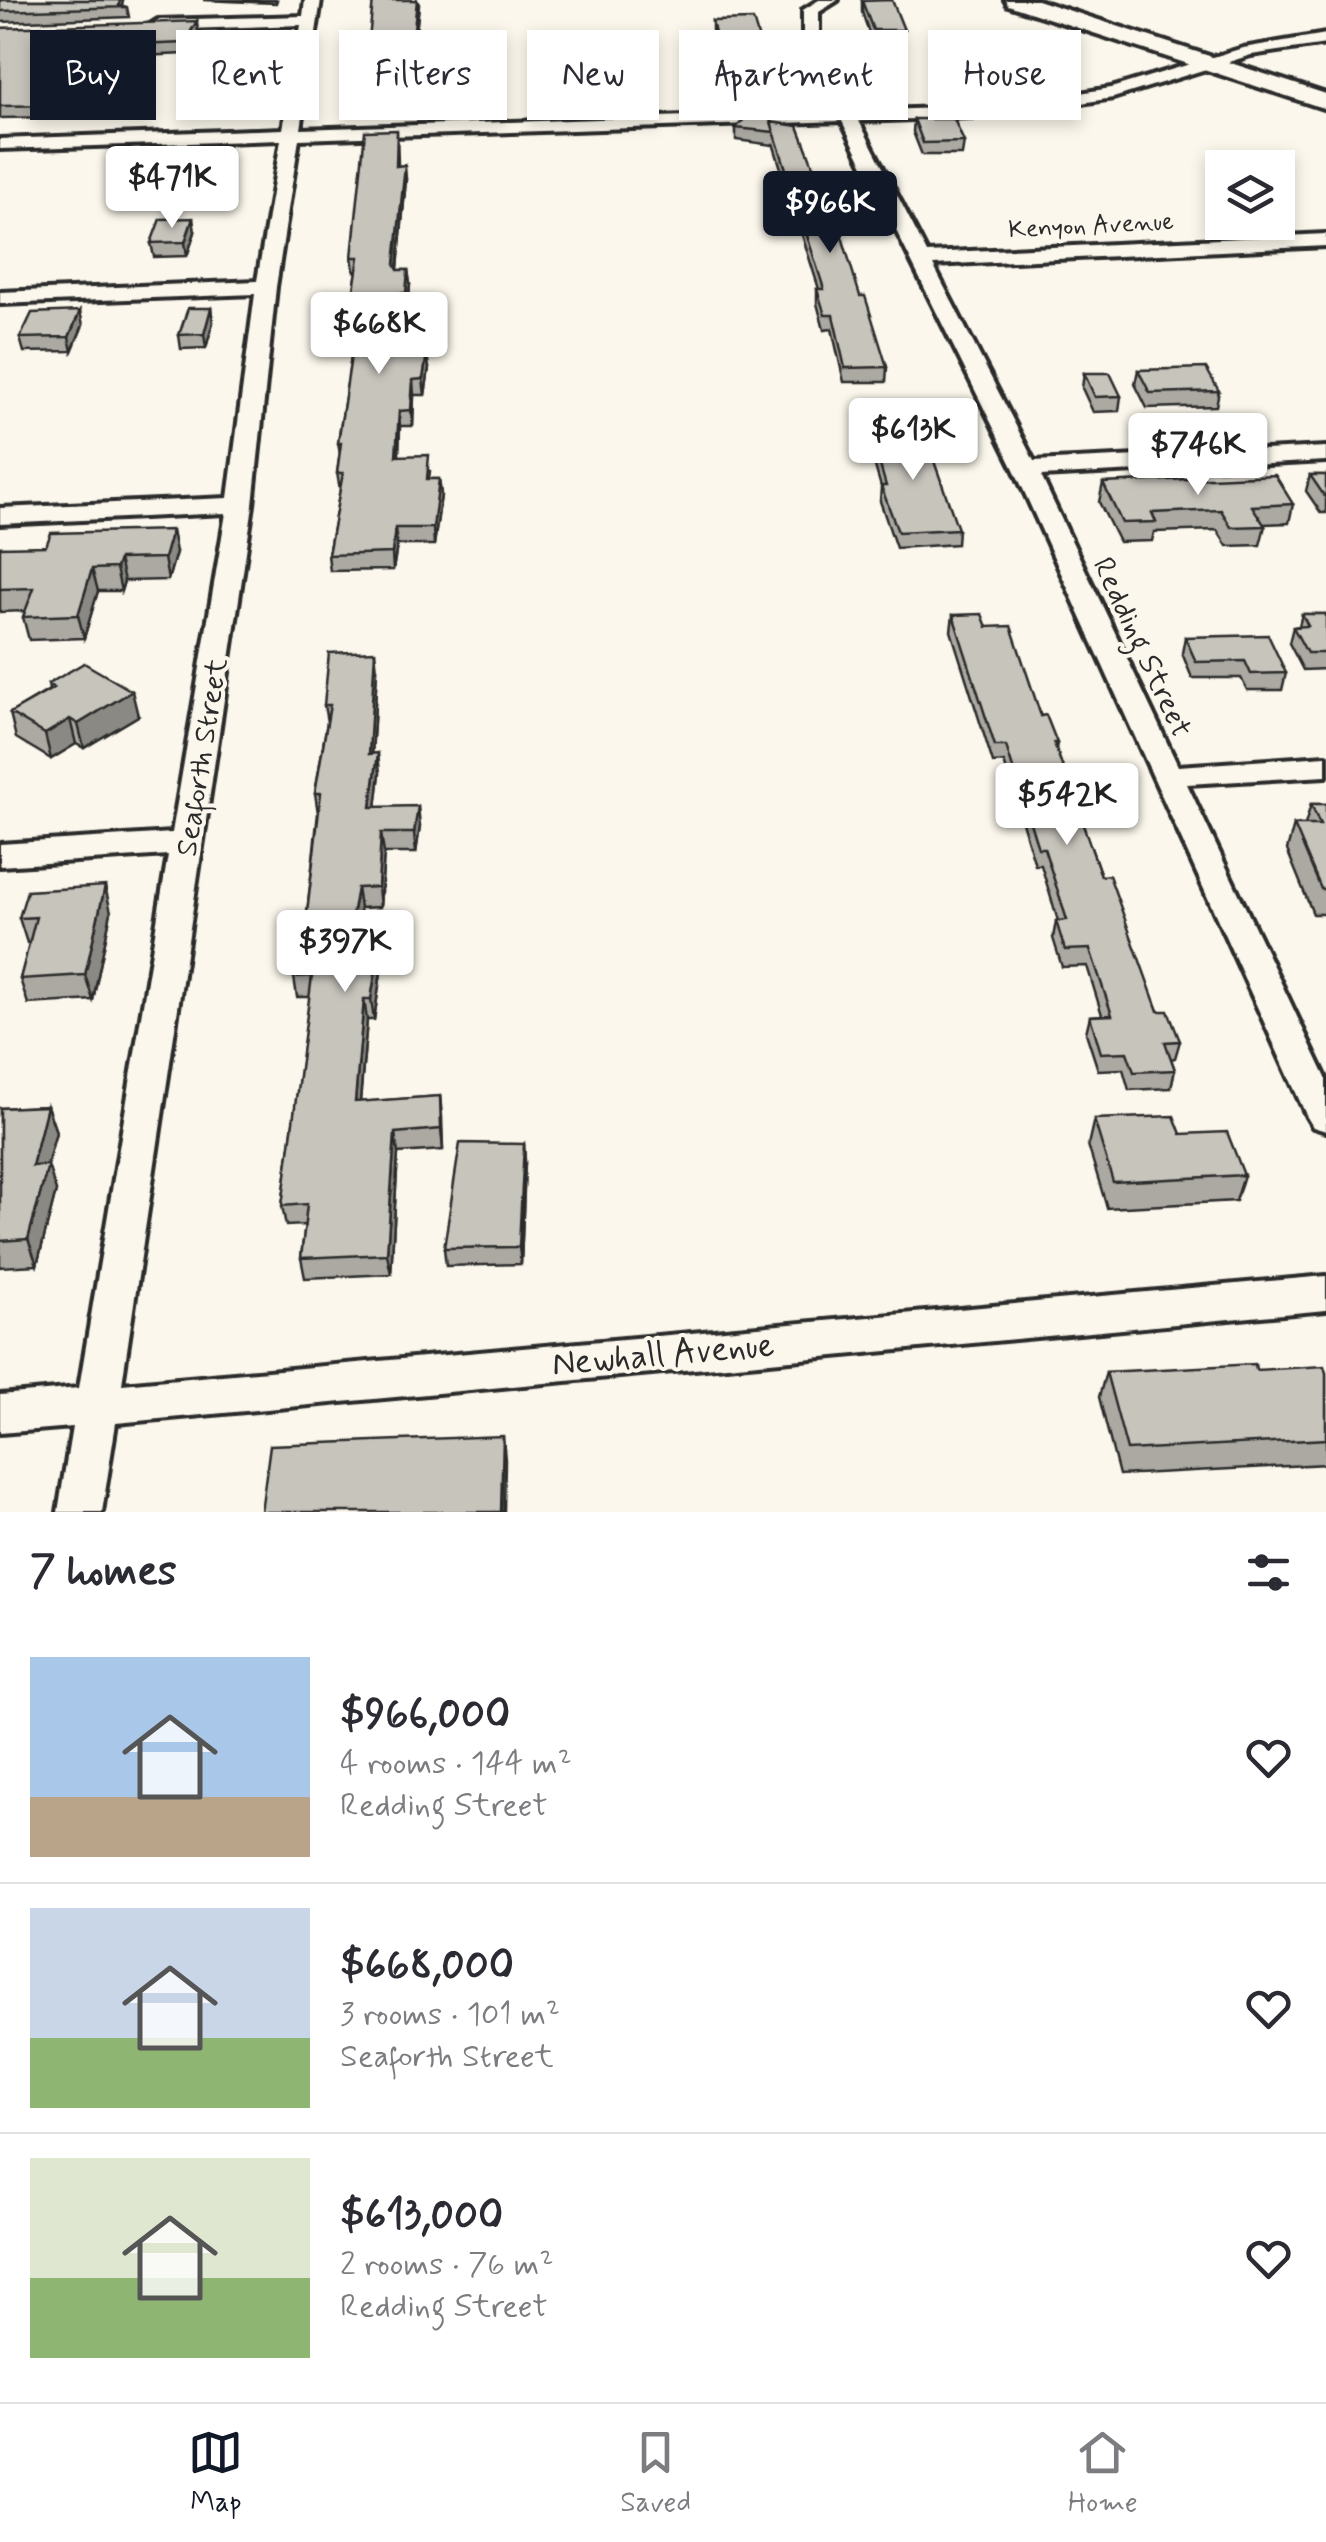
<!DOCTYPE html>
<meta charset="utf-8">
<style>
body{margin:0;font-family:Mynerve,sans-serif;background:#f2f2f3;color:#2b2b33;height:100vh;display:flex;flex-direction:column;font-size:38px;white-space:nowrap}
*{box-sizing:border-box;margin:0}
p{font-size:32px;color:#7c7c81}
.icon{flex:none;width:55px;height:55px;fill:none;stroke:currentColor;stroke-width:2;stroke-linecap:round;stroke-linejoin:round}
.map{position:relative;height:1512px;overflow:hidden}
.drawer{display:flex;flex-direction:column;background:#fff;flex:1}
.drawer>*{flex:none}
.hud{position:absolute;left:30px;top:30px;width:1268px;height:90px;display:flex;gap:20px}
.tools{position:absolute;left:1205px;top:150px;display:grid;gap:20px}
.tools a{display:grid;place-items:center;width:90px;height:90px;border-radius:0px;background:#fff;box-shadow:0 5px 15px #0003;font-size:50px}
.price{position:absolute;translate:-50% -85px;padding:0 22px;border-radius:10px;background:#fff;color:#222;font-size:32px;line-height:65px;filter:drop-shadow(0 2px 5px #0008)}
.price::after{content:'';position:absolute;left:50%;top:60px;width:30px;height:22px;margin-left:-15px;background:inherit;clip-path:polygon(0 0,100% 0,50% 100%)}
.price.active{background:#111827;color:#fff}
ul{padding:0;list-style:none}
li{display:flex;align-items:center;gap:30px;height:250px;padding:0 30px}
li+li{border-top:2px solid #e1e1e2}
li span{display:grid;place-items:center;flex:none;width:280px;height:200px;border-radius:0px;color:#555}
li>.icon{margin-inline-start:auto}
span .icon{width:120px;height:120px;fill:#fffc;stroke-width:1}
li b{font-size:42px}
h2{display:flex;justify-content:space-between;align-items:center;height:120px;padding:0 30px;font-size:42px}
.pill{padding:0 35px;border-radius:0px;background:#fff;box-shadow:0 5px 15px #0003;font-size:35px;line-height:90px}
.pill.active{background:#111827;color:#fff}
.tab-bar{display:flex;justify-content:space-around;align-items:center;height:140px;border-top:2px solid #e1e1e2;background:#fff;font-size:28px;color:#7c7c81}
.tab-bar a{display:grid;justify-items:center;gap:5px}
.tab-bar .active{color:#111827}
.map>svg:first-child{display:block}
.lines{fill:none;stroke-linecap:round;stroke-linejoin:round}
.street-casing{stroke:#2b2b2b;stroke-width:8}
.secondary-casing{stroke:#2b2b2b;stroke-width:8}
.street{fill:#fbf7ec;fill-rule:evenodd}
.secondary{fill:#fbf7ec;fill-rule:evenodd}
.wall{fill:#aba9a2;stroke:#2b2b2b;stroke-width:2.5}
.shaded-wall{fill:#8b8984;stroke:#2b2b2b;stroke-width:2.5}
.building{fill:#c7c4bc;stroke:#2b2b2b;stroke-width:2.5}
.labels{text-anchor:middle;stroke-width:8;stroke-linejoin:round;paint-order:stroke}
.far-street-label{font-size:25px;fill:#2b2b2b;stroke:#fbf7ec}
.street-label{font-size:30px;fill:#2b2b2b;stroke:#fbf7ec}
.near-street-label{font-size:35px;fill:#2b2b2b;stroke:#fbf7ec}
</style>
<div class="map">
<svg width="1326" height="1512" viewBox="0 0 1326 1512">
<rect width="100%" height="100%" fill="#fbf7ec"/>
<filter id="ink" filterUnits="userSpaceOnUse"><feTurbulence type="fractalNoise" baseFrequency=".01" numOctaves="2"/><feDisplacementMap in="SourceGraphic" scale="20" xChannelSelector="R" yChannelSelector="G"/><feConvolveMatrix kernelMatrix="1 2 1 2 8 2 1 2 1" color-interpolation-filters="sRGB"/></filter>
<g filter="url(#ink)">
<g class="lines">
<g class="street-casing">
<path id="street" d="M 305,0 L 321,0 L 301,129 L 837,111 L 803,43 L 803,10 L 819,0 L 838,0 L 819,12 L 819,43 L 854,111 L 999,106 L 1111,88 L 1243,48 L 1326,34 L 1326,44 L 1251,55 L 1113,98 L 999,116 L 859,121 L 927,253 L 1326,234 L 1326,246 L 933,265 L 1034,461 L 1326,447 L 1326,461 L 1041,476 L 1178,766 L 1326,756 L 1326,776 L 1187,784 L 1326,1078 L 1326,1131 L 1313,1127 L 1307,1117 L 1014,469 L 842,121 L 299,139 L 276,287 L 253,505 L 122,1384 L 1326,1276 L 1326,1310 L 116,1423 L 102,1512 L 58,1512 L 72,1427 L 0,1433 L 0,1395 L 79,1388 L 168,855 L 0,866 L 0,844 L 172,833 L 226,513 L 0,524 L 0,508 L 228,498 L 255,294 L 0,304 L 0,292 L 257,281 L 281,140 L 0,149 L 0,139 L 283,129 L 301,25 L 158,30 L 150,25 L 158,20 L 303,16 Z"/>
</g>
<g class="secondary-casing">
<path id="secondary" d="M 1005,0 L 1037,0 L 1326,94 L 1326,109 L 1008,5 Z"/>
</g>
<use href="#street" class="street"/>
<use href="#secondary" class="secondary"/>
</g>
<path class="wall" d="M 0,0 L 123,0 L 122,6 L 127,7 L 129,17 L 0,22 Z
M 203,0 L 277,0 L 276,3 Z
M 862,1 L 904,30 L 903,41 L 872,42 L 862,12 Z
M 419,4 L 408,109 L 365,102 L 364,90 Z
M 712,21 L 766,62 L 764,89 L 762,89 L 762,99 L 728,99 L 712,32 Z
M 0,28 L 198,32 L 186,54 L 91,58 L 61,117 L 0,118 Z
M 914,119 L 964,142 L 962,155 L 922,155 L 913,132 Z
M 771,123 L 860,296 L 887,367 L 886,382 L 844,382 L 832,329 L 824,330 L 817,303 L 817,289 L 819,289 L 773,143 L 773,145 L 736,140 L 736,128 Z
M 397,130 L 398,165 L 406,179 L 398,269 L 398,270 L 408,270 L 410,284 L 408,308 L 398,308 L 391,353 L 429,368 L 425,395 L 414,395 L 413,426 L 400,426 L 399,456 L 430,471 L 429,479 L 439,479 L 441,495 L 434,545 L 397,545 L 393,570 L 330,571 L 328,555 L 340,490 L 337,473 L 340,454 L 338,443 L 352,351 L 348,351 L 347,336 L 357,271 L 354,271 L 352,257 Z
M 195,232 L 187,256 L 154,257 L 151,243 Z
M 211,308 L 213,322 L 206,348 L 181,349 L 179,335 Z
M 83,325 L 72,351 L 24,352 L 20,338 Z
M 1138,370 L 1219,391 L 1216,406 L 1147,408 L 1135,384 Z
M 1084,373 L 1121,396 L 1119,411 L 1093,412 L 1082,388 Z
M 880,432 L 958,529 L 957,544 L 896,548 L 880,501 L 881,487 L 872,456 L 873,441 L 880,441 Z
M 1310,475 L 1326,475 L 1326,513 L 1321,513 L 1306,491 Z
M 1103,483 L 1293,504 L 1289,523 L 1264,524 L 1265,526 L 1260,545 L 1227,546 L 1217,530 L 1154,532 L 1152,541 L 1119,542 L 1099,502 Z
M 0,547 L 176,552 L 168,580 L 124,581 L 121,591 L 98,591 L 84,638 L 29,640 L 23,617 L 25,611 L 0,612 Z
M 1302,614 L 1326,614 L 1326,669 L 1303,670 L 1289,643 L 1293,627 L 1299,626 Z
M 953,615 L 987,627 L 1057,743 L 1056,749 L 1101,876 L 1158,1011 L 1180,1041 L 1175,1058 L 1171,1059 L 1175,1070 L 1171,1088 L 1129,1090 L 1123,1069 L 1098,1070 L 1086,1033 L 1090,1016 L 1102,1015 L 1087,966 L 1062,967 L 1053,938 L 1056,921 L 1058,921 L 1041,865 L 1035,865 L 1004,762 L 993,763 L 951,631 Z
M 1185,637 L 1286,673 L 1282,690 L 1247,690 L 1241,678 L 1192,678 L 1182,653 Z
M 377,670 L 372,754 L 380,773 L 376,807 L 420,826 L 416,853 L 384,853 L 380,907 L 360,908 L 354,938 L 383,958 L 374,1020 L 367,1020 L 360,1102 L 440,1096 L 443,1150 L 398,1153 L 391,1274 L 305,1278 L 301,1258 L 305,1225 L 286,1226 L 282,1206 L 310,997 L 297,997 L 294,977 L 307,913 L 318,813 L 315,793 L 327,722 L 324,705 Z
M 48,684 L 138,716 L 84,748 L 76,744 L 51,759 L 16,738 L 10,713 L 49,690 Z
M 1311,804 L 1326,804 L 1326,914 L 1313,914 L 1287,850 L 1294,825 L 1305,825 Z
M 111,912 L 93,1000 L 28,1004 L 20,979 L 30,943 L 27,943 L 19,918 Z
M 47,1106 L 56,1132 L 47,1165 L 56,1191 L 37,1265 L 0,1267 L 0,1108 Z
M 1094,1119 L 1181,1134 L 1244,1175 L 1236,1201 L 1107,1208 L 1088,1145 Z
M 524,1144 L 525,1162 L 521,1264 L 446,1266 L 444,1248 Z
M 1256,1370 L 1326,1373 L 1326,1464 L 1119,1475 L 1099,1397 L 1106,1372 Z"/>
<path class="shaded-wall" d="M 417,0 L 419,4 L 408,109 L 407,97 Z
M 197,21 L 198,32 L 186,54 L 184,43 Z
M 88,47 L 91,58 L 61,117 L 58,105 Z
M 405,165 L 406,179 L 397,278 L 395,264 Z
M 193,218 L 195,232 L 187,256 L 185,242 Z
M 408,270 L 410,284 L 408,308 L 406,293 Z
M 397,293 L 398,308 L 389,369 L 387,353 Z
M 211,308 L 213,322 L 206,348 L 204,334 Z
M 80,311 L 83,325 L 72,351 L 69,337 Z
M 427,353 L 429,368 L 425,395 L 423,379 Z
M 413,380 L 414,395 L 413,426 L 411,410 Z
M 399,411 L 400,426 L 398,472 L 396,456 Z
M 439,479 L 441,495 L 434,545 L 433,528 Z
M 395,528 L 397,545 L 393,570 L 392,553 Z
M 172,530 L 176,552 L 168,580 L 164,558 Z
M 119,559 L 124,581 L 121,591 L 116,568 Z
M 92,569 L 98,591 L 84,638 L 78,615 Z
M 375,651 L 377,670 L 371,773 L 369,754 Z
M 132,691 L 138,716 L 84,748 L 78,724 Z
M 70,719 L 76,744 L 51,759 L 45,734 Z
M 378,753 L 380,773 L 374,826 L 371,807 Z
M 418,806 L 420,826 L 416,853 L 414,833 Z
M 381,833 L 384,853 L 380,907 L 378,887 Z
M 105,886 L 111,912 L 93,1000 L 85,975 Z
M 357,888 L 360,908 L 351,958 L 348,938 Z
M 381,938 L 383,958 L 374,1020 L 371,999 Z
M 364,999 L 367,1020 L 358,1123 L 355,1102 Z
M 440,1096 L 442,1116 L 443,1150 L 441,1129 Z
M 47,1106 L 56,1132 L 40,1191 L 32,1166 Z
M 395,1133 L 398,1153 L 391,1274 L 387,1254 Z
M 524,1144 L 525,1162 L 521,1264 L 519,1247 Z
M 48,1165 L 56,1191 L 37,1265 L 28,1239 Z
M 503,1436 L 505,1460 L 504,1512 L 501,1512 Z"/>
<path class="building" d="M 0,0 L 120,0 L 119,5 L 127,7 L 0,11 Z
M 373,0 L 417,0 L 407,97 L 364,90 Z
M 892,0 L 904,30 L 873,30 L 862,1 Z
M 753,20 L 766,62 L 762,63 L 765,77 L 760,77 L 762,87 L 728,87 L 712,21 Z
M 197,21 L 184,43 L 88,47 L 58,105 L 0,106 L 0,28 Z
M 769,115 L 774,132 L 736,128 L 747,116 Z
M 914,119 L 954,119 L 964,142 L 923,143 Z
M 771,122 L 798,126 L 830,210 L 834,210 L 860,296 L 865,296 L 887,367 L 845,368 L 833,315 L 825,315 L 817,289 L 824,289 Z
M 397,130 L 396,166 L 405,165 L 395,264 L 398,270 L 408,270 L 406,293 L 397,293 L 387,353 L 427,353 L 423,379 L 413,380 L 411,410 L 399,411 L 396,456 L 429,455 L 427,479 L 439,479 L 433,528 L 395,528 L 392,553 L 328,555 L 343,473 L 337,473 L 341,443 L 338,443 L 354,336 L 347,336 L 359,257 L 352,257 L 365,131 Z
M 193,218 L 185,242 L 151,243 L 160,219 Z
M 188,308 L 211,308 L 204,334 L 179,335 Z
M 80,311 L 69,337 L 20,338 L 32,313 Z
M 1206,368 L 1219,391 L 1150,393 L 1138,370 Z
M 1084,373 L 1110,373 L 1121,396 L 1095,397 Z
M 923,430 L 958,529 L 898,532 L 881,486 L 886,486 L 873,441 L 883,441 L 880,432 Z
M 1275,475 L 1293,504 L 1252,506 L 1265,526 L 1231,527 L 1221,510 L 1152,513 L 1156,522 L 1122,523 L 1103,483 Z
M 1310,475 L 1326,475 L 1326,497 L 1325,497 Z
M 172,530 L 164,558 L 119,559 L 116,568 L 92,569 L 78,615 L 23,617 L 34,588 L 0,589 L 0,547 L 46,546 L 51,533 Z
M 982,614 L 987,627 L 1011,626 L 1041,716 L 1046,715 L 1057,743 L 1054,743 L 1101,876 L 1109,875 L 1158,1011 L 1168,1011 L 1180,1041 L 1165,1042 L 1175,1070 L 1134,1072 L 1127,1052 L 1101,1053 L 1090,1016 L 1112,1015 L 1090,949 L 1065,950 L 1056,921 L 1067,920 L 1044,848 L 1038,848 L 1006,746 L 995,746 L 953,615 Z
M 1302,614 L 1326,614 L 1326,653 L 1307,653 L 1293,627 L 1308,626 Z
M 1268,635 L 1286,673 L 1251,674 L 1245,661 L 1196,662 L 1185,637 Z
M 375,651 L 369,754 L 378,753 L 371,807 L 418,806 L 414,833 L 381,833 L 378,887 L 357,888 L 348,938 L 381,938 L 371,999 L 364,999 L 355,1102 L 440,1096 L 441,1129 L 395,1133 L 387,1254 L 301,1258 L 307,1204 L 282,1206 L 312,976 L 294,977 L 307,913 L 321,793 L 315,793 L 330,705 L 324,705 L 329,653 Z
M 84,663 L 132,691 L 78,724 L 70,719 L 45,734 L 10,713 L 54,688 L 48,684 Z
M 1311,804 L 1326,804 L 1326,889 L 1321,889 L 1294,825 L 1320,825 Z
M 105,886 L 85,975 L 20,979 L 36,917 L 19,918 L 27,891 Z
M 47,1106 L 32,1166 L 48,1165 L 28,1239 L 0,1241 L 0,1108 Z
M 1174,1116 L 1181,1134 L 1227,1132 L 1244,1175 L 1113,1182 L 1094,1119 Z
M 460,1143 L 524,1144 L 519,1247 L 444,1248 Z
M 1255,1364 L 1256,1370 L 1324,1366 L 1326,1373 L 1326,1439 L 1127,1450 L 1106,1372 Z
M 503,1436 L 501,1512 L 261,1512 L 270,1445 Z"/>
</g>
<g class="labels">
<g class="far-street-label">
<text transform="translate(1091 224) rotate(-3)" y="9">Kenyon Avenue</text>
</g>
<g class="street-label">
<text transform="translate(1143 647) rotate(65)" y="10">Redding Street</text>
<text transform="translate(201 757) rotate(-81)" y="10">Seaforth Street</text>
</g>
<g class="near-street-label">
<text transform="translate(663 1353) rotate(-5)" y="12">Newhall Avenue</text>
</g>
</g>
</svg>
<div class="tools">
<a><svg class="icon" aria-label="layers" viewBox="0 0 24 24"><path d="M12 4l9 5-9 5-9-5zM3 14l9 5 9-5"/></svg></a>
</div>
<b class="price" style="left:172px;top:231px">$471K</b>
<b class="price active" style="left:830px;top:256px">$966K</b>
<b class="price" style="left:379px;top:377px">$668K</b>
<b class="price" style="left:913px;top:483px">$613K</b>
<b class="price" style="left:1198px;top:498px">$746K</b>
<b class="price" style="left:1067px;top:848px">$542K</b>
<b class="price" style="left:345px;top:995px">$397K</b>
<div class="hud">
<a class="pill active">Buy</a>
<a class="pill">Rent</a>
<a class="pill">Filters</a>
<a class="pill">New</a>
<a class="pill">Apartment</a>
<a class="pill">House</a>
</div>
</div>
<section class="drawer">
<h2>7 homes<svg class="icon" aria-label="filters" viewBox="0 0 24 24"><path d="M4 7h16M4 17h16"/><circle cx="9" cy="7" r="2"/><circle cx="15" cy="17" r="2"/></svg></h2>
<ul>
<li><span style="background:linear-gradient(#a9c7e8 70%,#b9a48a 0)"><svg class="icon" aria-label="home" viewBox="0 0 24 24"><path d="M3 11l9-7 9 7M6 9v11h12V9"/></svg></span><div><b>$966,000</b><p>4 rooms · 144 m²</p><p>Redding Street</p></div><svg class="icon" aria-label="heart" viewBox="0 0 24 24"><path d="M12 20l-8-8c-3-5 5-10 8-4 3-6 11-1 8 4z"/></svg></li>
<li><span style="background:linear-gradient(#c9d6e8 65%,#8fb573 0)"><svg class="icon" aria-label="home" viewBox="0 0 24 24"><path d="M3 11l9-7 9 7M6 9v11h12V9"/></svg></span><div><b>$668,000</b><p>3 rooms · 101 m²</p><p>Seaforth Street</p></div><svg class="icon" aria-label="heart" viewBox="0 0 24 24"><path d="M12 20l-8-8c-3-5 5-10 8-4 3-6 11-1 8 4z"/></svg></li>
<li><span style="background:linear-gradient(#dfe7d0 60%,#8fb573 0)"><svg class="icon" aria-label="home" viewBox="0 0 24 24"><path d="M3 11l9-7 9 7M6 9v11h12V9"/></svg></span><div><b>$613,000</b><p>2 rooms · 76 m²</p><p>Redding Street</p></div><svg class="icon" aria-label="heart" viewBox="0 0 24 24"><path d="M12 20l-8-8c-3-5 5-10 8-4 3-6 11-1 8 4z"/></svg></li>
</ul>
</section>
<nav class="tab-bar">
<a class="active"><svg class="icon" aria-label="map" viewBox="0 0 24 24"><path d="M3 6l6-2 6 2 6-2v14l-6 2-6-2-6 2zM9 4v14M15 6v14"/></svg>Map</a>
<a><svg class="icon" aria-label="saved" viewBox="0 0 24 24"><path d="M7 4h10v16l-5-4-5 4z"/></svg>Saved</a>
<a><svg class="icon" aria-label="home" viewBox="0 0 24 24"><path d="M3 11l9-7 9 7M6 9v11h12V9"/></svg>Home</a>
</nav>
